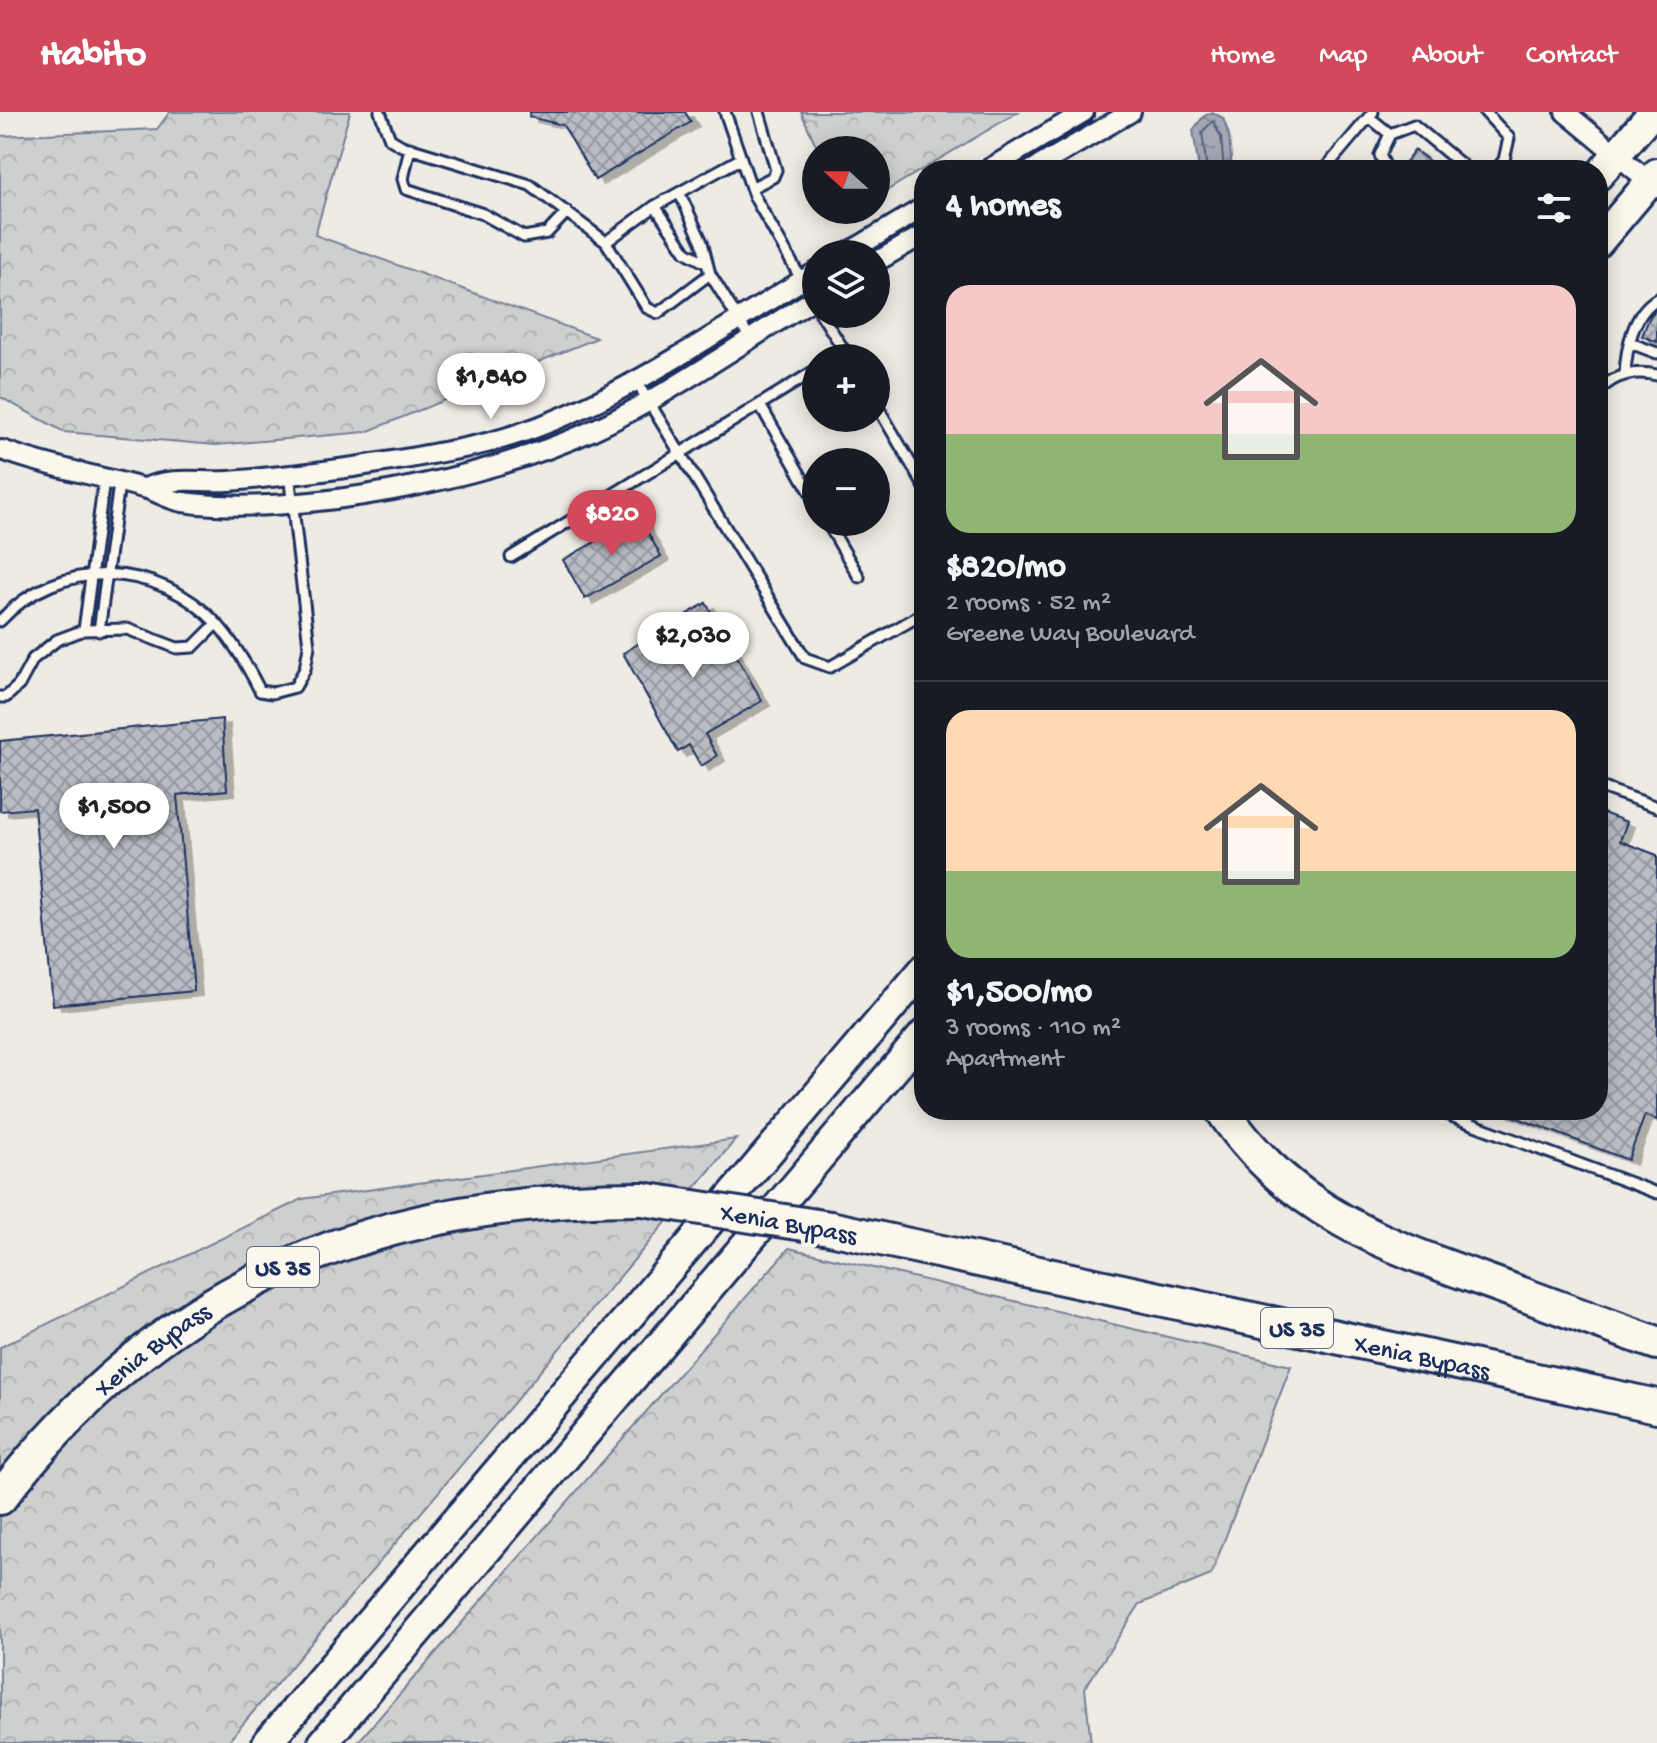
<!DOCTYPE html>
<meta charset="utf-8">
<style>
body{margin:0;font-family:"Gochi Hand",sans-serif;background:#242831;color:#f1f3f6;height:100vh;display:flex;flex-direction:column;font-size:30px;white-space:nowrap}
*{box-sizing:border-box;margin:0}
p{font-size:26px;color:#9ea1a6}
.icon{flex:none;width:44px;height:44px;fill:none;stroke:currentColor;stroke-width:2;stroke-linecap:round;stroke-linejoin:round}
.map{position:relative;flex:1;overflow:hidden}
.panel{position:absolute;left:914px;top:48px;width:694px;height:960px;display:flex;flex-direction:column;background:#171b24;border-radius:32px;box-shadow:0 4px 20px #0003}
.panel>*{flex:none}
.needle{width:52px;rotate:291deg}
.tools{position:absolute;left:802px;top:24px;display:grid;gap:16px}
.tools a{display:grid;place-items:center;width:88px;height:88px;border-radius:50%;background:#171b24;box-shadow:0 4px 20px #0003;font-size:40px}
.price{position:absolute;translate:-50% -68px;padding:0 18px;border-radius:28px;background:#fff;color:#222;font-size:26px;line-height:52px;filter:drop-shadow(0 2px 4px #0008)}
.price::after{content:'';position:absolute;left:50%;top:48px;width:24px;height:18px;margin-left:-12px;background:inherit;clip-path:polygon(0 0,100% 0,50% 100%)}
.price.active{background:#d1495b;color:#fff}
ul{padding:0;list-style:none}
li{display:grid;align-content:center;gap:16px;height:424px;padding:0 32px}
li+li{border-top:2px solid #363941}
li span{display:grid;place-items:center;height:248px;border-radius:24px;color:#555}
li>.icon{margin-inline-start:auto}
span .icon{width:144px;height:144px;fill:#fffc;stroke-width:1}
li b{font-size:34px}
h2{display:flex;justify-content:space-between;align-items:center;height:96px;padding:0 32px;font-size:34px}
header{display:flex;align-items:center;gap:48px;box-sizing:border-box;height:112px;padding:0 40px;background:#d1495b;color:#fff}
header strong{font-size:38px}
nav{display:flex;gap:44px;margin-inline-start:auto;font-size:28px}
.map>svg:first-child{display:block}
.forest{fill:url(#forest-crowns);stroke:#747f96;stroke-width:2}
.water{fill:url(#water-ripples);stroke:#6d7892;stroke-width:2}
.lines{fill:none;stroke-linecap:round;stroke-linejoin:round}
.shore{stroke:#515f80;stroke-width:2}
.building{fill:url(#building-cross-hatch);stroke:#1b2f5e;stroke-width:2;filter:url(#shadow)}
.service-casing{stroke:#1b2f5e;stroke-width:15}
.minor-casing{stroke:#1b2f5e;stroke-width:24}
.primary-casing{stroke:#1b2f5e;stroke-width:34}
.motorway-casing{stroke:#1b2f5e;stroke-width:38}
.service{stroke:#fbf7ec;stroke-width:9}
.minor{stroke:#fbf7ec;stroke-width:18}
.primary{stroke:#fbf7ec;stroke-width:28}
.motorway{stroke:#fbf7ec;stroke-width:32}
.motorway-bridge-casing{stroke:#1b2f5e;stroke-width:38;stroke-linecap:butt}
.motorway-bridge{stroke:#fbf7ec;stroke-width:32}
.labels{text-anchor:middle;stroke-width:8;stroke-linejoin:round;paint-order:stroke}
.shield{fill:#fbf7ec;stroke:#5e6b89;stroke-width:2}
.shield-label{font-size:24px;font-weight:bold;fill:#1b2f5e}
.street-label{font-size:26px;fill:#1b2f5e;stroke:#fbf7ec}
</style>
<header>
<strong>Habito</strong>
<nav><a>Home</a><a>Map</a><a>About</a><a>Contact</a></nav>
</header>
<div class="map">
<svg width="1657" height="1631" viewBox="0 0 1657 1631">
<defs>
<pattern id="forest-crowns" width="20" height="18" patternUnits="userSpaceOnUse" patternTransform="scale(2)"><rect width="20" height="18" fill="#cecfcf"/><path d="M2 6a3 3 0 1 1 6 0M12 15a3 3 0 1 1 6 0" fill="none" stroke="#b0b2b4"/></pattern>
<pattern id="water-ripples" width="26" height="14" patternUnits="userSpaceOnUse" patternTransform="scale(2)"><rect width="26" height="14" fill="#a3a8b4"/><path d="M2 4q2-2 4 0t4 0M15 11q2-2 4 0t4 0" fill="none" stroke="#848996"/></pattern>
<pattern id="building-cross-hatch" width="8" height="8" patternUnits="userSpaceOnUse" patternTransform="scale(2)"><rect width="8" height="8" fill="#b9bcc3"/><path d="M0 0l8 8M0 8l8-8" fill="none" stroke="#9699a2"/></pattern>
<filter id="shadow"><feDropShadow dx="8" dy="5" stdDeviation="0" flood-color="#0004"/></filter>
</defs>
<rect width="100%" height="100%" fill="#eeebe4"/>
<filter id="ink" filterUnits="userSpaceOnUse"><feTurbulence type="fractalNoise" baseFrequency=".0125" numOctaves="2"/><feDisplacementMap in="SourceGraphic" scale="16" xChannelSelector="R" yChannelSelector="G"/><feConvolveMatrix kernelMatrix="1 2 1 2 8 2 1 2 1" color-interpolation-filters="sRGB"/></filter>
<g filter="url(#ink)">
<path class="forest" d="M 170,0 L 350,0 L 315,123 L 597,226 L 366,320 L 216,333 L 64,320 L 0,285 L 0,24 L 157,17 Z
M 801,0 L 1018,0 L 876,85 L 876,38 L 818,38 Z
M 736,1027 L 227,1631 L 0,1631 L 0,1235 L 302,1087 Z
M 789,1136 L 1291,1254 L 1211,1463 L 1140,1492 L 1085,1576 L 1091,1631 L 357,1631 Z"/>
<path class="water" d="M 1212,0 L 1223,6 L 1229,23 L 1232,58 L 1199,58 L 1193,18 L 1203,5 Z"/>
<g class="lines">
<path class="shore" d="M 1207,58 L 1202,20 L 1213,9 L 1221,25 L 1224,58"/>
</g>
<path class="building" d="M 530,0 L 685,0 L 691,10 L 595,68 L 563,13 L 529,5 Z
M 1415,38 L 1440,58 L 1413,58 L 1405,51 Z
M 1657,196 L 1657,230 L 1642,224 L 1650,204 Z
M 639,405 L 661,444 L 585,487 L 563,448 Z
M 706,491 L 762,589 L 705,622 L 717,644 L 701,654 L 689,633 L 678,640 L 623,541 Z
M 222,607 L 227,678 L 177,683 L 194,879 L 53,893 L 34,696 L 0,699 L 0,629 Z
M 1598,699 L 1627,710 L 1620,729 L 1657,743 L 1657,1008 L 1645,1003 L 1628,1048 L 1499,999 L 1598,998 Z"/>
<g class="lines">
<g class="service-casing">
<path id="service" d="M 380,0 L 390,27 L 402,34 L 530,73 L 606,130 L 647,196 L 658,201 L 710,162
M 725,0 L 754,84 L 813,188
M 1485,0 L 1509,26 L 1504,48 L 1496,58
M 1369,5 L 1390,22
M 410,36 L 403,67 L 406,77 L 483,102 L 524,125 L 547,121 L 567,100
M 1324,58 L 1373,0
M 1387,58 L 1380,43 L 1390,22 L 1414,13 L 1468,58
M 751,76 L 773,65 L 776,58 L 759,0
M 680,82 L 702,130 L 710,162 L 750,226
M 655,94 L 686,140 L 706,151
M 606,130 L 655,94 L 740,47
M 821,202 L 849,246
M 1630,231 L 1657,241
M 1625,263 C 1626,237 1633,201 1657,187
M 636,269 L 805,546 L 830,555 L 924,501
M 1598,280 C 1613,263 1634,258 1657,263
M 876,292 L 924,374
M 760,293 L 816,390
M 827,410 L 859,465
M 511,445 L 816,258
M 0,509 C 59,445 158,448 217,512 C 235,532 248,555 260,579 L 272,581 L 295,575 L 305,557 L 309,534 L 289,361
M 84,518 L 104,368
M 99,519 L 119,372
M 0,585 L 6,585 L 19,573 L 33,547 L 57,528 L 84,518 L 127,517 L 177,536 L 193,535 L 216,512
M 1598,674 L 1657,695
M 1435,998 L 1657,1081"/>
</g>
<g class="minor-casing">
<path id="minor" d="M 1565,0 L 1657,76
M 987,58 L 1084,0
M 1032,58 L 1131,0
M 846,142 L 924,95
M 876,150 L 924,122
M 2,338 C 48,355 96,363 143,376 C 157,379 168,388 183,390 C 297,406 487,367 591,319 C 670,283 742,230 816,186
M 145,376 C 174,364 199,371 229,369 C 305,363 389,351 464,336 C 590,312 707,224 816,160"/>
</g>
<g class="primary-casing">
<path id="primary" d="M 1598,64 L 1653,0
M 1598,131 L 1657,61
M 267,1631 L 924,857
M 323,1631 L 924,922"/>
</g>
<g class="motorway-casing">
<g id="motorway">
<path d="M 1222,998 C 1290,1100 1385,1133 1495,1172 C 1549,1192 1603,1212 1657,1231"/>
<path id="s1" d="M 830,1116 L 1657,1294"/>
<path id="s2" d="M 0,1386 C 166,1170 374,1087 642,1087"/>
</g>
</g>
<use href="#service" class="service"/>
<use href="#minor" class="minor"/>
<use href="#primary" class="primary"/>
<use href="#motorway" class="motorway"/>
<g class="motorway-bridge-casing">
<path id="motorway-bridge" d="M 642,1087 L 830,1116"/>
</g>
<use href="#motorway-bridge" class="motorway-bridge"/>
</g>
</g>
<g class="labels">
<g class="shield">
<rect x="247" y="1135" width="72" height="40" rx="6"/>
<rect x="1261" y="1196" width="72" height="40" rx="6"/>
</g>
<g class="shield-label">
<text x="283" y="1163">US 35</text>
<text x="1297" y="1224">US 35</text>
</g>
<g class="street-label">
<text transform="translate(789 1110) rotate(10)" y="9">Xenia Bypass</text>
<text dy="9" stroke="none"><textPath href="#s2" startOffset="214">Xenia Bypass</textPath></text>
<text dy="9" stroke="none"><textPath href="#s1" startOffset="606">Xenia Bypass</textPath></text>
</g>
</g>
</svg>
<div class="tools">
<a><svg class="needle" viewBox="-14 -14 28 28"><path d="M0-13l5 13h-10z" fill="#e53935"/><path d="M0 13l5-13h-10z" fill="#9ea1a6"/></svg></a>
<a><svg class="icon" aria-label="layers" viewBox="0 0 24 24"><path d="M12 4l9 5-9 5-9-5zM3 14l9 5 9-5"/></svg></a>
<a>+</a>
<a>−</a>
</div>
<b class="price" style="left:491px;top:309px">$1,840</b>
<b class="price active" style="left:612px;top:446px">$820</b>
<b class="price" style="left:693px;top:568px">$2,030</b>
<b class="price" style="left:114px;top:739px">$1,500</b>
<section class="panel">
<h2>4 homes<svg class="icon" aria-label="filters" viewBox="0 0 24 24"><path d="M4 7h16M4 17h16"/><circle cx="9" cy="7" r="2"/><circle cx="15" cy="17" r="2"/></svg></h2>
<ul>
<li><span style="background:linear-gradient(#f6c9c9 60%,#8fb573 0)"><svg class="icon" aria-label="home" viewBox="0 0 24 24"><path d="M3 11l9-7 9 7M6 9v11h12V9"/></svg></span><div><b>$820/mo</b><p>2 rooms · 52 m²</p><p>Greene Way Boulevard</p></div></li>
<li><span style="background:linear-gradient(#ffd9b3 65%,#8fb573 0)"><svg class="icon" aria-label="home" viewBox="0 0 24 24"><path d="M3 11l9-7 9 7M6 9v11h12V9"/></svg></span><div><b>$1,500/mo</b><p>3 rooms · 110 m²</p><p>Apartment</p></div></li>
</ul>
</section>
</div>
